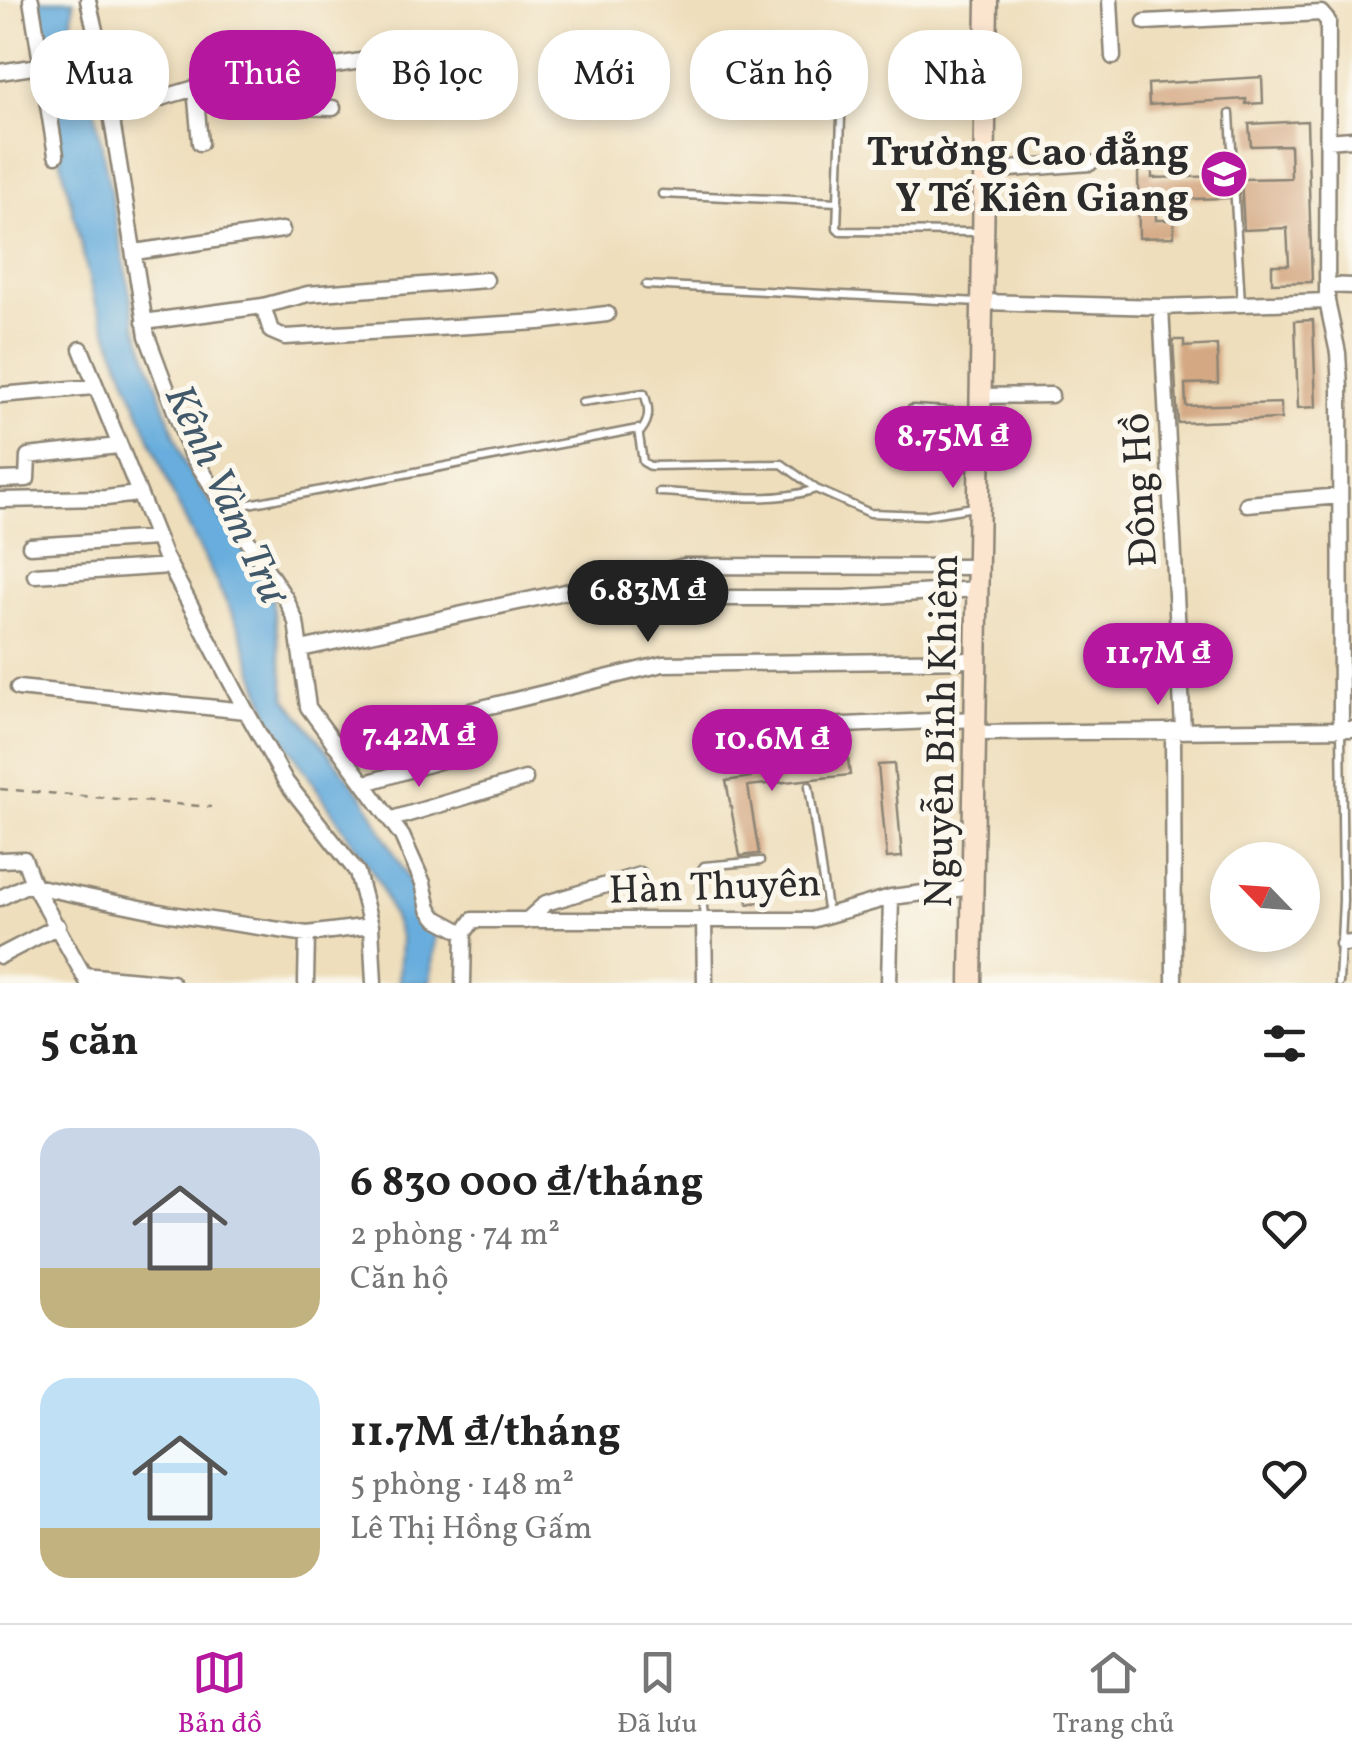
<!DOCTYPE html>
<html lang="vi">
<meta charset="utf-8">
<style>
body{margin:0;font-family:Vollkorn,serif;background:#f6f6f6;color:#222;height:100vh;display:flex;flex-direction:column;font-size:38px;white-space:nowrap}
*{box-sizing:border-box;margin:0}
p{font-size:32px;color:#767676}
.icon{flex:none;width:55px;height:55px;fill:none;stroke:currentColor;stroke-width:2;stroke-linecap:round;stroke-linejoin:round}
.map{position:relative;height:983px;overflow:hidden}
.panel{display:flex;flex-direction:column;background:#fff;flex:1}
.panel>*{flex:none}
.hud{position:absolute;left:30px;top:30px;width:1292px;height:90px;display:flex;gap:20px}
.needle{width:65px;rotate:295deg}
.tools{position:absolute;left:1210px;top:842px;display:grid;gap:20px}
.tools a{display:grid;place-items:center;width:110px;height:110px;border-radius:50%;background:#fff;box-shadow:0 5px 15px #0003;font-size:50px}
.price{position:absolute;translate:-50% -85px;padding:0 22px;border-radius:35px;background:#b5179e;color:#fff;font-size:32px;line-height:65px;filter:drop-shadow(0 2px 5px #0008)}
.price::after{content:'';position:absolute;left:50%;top:60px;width:30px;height:22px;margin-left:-15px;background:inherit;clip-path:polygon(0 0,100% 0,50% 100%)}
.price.on{background:#222;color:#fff}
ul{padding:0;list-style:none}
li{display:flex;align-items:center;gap:30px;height:250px;padding:0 40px}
li span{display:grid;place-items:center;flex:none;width:280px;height:200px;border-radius:30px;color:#555}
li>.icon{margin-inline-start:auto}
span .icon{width:120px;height:120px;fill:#fffc;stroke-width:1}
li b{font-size:42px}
h2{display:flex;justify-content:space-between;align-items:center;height:120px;padding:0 40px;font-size:42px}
.chip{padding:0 35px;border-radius:40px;background:#fff;box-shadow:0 5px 15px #0003;font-size:35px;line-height:90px}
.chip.on{background:#b5179e;color:#fff}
.dock{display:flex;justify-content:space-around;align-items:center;height:140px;border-top:2px solid #e0e0e0;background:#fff;font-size:28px;color:#767676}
.dock a{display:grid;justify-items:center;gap:5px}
.dock .on{color:#b5179e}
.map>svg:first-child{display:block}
.water{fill:#67addd;stroke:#496c84;stroke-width:2.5}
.building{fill:#d4a883}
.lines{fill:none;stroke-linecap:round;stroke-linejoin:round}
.lane-casing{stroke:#8c8474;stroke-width:11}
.street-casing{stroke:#8c8474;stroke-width:19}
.secondary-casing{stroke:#8c8474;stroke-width:25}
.path{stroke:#8c8474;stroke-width:2.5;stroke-dasharray:8 8;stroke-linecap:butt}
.lane{stroke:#fff;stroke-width:6}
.street{stroke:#fff;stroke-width:14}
.secondary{stroke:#fbe5cf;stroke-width:20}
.labels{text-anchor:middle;stroke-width:10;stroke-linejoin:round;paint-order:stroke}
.poi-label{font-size:40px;font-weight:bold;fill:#2b2b2b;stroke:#fbf7ec;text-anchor:end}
.street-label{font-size:40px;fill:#2b2b2b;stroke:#fbf7ec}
.water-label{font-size:42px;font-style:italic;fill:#405869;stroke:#fbf7ec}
</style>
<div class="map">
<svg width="1352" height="983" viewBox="0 0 1352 983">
<rect width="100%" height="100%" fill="#fbf7ec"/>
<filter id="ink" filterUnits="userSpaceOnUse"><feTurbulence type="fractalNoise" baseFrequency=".01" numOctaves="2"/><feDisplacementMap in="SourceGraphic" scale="20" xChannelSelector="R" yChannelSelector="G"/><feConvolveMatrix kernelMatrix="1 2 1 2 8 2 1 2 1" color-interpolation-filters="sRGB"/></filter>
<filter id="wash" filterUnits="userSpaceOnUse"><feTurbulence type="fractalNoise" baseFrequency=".0048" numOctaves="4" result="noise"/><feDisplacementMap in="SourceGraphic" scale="40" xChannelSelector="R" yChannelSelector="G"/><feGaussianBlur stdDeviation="2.25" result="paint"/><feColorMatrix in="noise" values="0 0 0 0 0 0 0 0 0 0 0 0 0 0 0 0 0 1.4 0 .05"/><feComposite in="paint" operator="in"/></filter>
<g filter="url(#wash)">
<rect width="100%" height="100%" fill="#eedebc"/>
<path class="water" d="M 39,0 L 74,0 L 71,28 L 94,105 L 136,325 L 186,467 L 271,589 L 286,698 L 364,798 L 436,930 L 430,983 L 399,983 L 401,937 L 378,880 L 270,718 L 239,628 L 173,495 L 94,299 L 57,145 Z"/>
<g id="blocks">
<path class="building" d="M 1262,77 L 1263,103 L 1246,104 L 1246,99 L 1149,105 L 1148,84 Z
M 1307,121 L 1312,282 L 1272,283 L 1272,265 L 1289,265 L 1287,228 L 1244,230 L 1241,179 L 1291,178 L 1290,145 L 1251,146 L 1249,124 Z
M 1152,170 L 1152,178 L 1227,176 L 1228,198 L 1155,200 L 1156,220 L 1174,220 L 1174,237 L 1139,238 L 1138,171 Z
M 1313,320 L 1316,407 L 1298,408 L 1295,321 Z
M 1173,340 L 1184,340 L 1184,347 L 1217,345 L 1218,383 L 1185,384 L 1186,406 L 1281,403 L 1281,419 L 1178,423 Z
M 848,759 L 850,775 L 748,786 L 759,854 L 740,856 L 726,781 L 751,777 L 750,770 Z
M 894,764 L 902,857 L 887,858 L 878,765 Z
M 763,876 L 766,901 L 748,904 L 745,878 Z"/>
</g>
</g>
<g filter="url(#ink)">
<use href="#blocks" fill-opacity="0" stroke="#8c8474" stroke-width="2.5"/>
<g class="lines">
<g class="lane-casing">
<path id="lane" d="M 842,91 L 837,228 L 840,231 L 982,232
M 1230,114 L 1241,303
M 662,194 L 838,202
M 646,285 L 979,302
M 582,402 L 644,393 C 649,407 651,419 641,431
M 659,492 C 709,494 769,505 816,489
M 228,508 L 638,429 L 643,462 L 650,466 L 782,464 L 816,489 L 870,513 L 925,515 L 974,507
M 809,786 L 828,916
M 704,918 L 700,872 L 704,866 L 760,861
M 1339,983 L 1343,900 L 1341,729"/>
</g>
<g class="street-casing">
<path id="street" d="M 31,0 L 56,155
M 88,0 L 103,65 L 147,336 L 191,454 L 286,599 L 296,622 L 308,707 L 402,836 L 423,883 L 429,909 L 436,918 L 464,933
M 1110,0 L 1113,57
M 1145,22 L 1321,13 L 1328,21 L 1327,301 L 1338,353 L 1340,388 L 1341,729
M 0,72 L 39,66
M 278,75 L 280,107 L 333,108
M 195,88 L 200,143
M 111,113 L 195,88 L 453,46
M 1328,141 L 1352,139
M 984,171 L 1090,163
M 135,252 L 282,230
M 1327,285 L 1352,286
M 981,302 L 1161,307 L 1327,301
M 263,306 L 271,331 L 285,337 L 539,322 L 607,314
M 1161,307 L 1183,729
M 144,322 L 263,306 L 308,294 L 486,280
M 81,349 L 164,555 L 246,711 L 286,782 L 357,872 L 371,926 L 374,983
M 0,395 L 94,387
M 980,396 L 1051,395
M 913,413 L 979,417
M 0,480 L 27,479 L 28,456 L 118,446
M 0,500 L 106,498 L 137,494
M 1247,504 L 1340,496
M 30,546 L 156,538
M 35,575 L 170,566
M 679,598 L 846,598 L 977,589
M 301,649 L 685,566 L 977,567
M 18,688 L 246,711
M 732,730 L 976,719
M 1173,730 L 1174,983
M 976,733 L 1352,729
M 334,744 L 663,664 L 977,660
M 366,783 L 459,755
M 392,819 L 525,779
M 0,860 L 24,859 L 34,886 L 88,983
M 0,898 L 24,886 L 34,886 L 170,914 L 307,934 L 371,926
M 704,920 L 705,983
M 526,921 L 546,903 L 640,875
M 464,933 L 473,920 L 811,920 L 891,897 L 973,887
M 1343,944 L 1352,943
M 0,956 L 58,926
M 83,975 L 172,983
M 306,983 L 307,934
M 463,983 L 464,933
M 889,983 L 891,897"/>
</g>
<g class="secondary-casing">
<path id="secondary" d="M 971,983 L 987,0"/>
</g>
<path class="path" d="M 0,789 L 211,807"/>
<use href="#lane" class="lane"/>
<use href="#street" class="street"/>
<use href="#secondary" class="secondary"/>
</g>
</g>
<defs>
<g id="university-disc" transform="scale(2.5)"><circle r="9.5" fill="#b5179e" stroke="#fbf7ec"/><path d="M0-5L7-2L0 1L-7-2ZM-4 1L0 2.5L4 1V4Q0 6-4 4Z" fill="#fff"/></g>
</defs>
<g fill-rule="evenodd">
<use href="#university-disc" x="1224" y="174"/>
</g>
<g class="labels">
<g class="poi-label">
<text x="1189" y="165">Trường Cao đẳng<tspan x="1189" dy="46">Y Tế Kiên Giang</tspan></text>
</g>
<g class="street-label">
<text transform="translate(1138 490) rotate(-93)" y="14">Đông Hồ</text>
<text transform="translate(940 731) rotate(-89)" y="14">Nguyễn Bỉnh Khiêm</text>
<text transform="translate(715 885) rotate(-2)" y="14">Hàn Thuyên</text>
</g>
<g class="water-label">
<text transform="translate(228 493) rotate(65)" y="15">Kênh Vàm Trư</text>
</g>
</g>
</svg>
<div class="tools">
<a><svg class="needle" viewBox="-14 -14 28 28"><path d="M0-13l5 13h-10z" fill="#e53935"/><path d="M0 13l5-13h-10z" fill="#767676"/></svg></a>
</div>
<b class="price" style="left:953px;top:491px">8.75M ₫</b>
<b class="price on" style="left:648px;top:645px">6.83M ₫</b>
<b class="price" style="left:1158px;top:708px">11.7M ₫</b>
<b class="price" style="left:419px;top:790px">7.42M ₫</b>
<b class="price" style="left:772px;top:794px">10.6M ₫</b>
<div class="hud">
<a class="chip">Mua</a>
<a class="chip on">Thuê</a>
<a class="chip">Bộ lọc</a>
<a class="chip">Mới</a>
<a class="chip">Căn hộ</a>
<a class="chip">Nhà</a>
</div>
</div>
<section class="panel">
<h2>5 căn<svg class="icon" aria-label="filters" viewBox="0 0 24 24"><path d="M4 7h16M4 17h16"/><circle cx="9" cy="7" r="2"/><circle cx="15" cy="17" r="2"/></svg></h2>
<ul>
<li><span style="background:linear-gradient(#c9d6e8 70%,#c2b280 0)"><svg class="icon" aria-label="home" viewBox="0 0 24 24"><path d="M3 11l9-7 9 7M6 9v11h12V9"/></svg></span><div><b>6 830 000 ₫/tháng</b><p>2 phòng · 74 m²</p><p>Căn hộ</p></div><svg class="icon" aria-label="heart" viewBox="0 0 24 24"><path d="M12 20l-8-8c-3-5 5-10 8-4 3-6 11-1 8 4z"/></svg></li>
<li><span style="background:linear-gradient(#bfe0f5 75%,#c2b280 0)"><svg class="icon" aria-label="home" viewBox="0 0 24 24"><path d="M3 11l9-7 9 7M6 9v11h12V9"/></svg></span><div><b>11.7M ₫/tháng</b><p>5 phòng · 148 m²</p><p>Lê Thị Hồng Gấm</p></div><svg class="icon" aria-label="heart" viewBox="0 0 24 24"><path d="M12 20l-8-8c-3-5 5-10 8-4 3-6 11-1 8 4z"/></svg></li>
</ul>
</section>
<nav class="dock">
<a class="on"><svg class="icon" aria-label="map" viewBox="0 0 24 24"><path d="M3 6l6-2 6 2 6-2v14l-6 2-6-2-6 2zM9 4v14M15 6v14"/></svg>Bản đồ</a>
<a><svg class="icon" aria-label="saved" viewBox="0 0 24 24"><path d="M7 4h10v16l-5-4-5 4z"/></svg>Đã lưu</a>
<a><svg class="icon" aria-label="home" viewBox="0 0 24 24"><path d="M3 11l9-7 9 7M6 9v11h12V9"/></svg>Trang chủ</a>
</nav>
